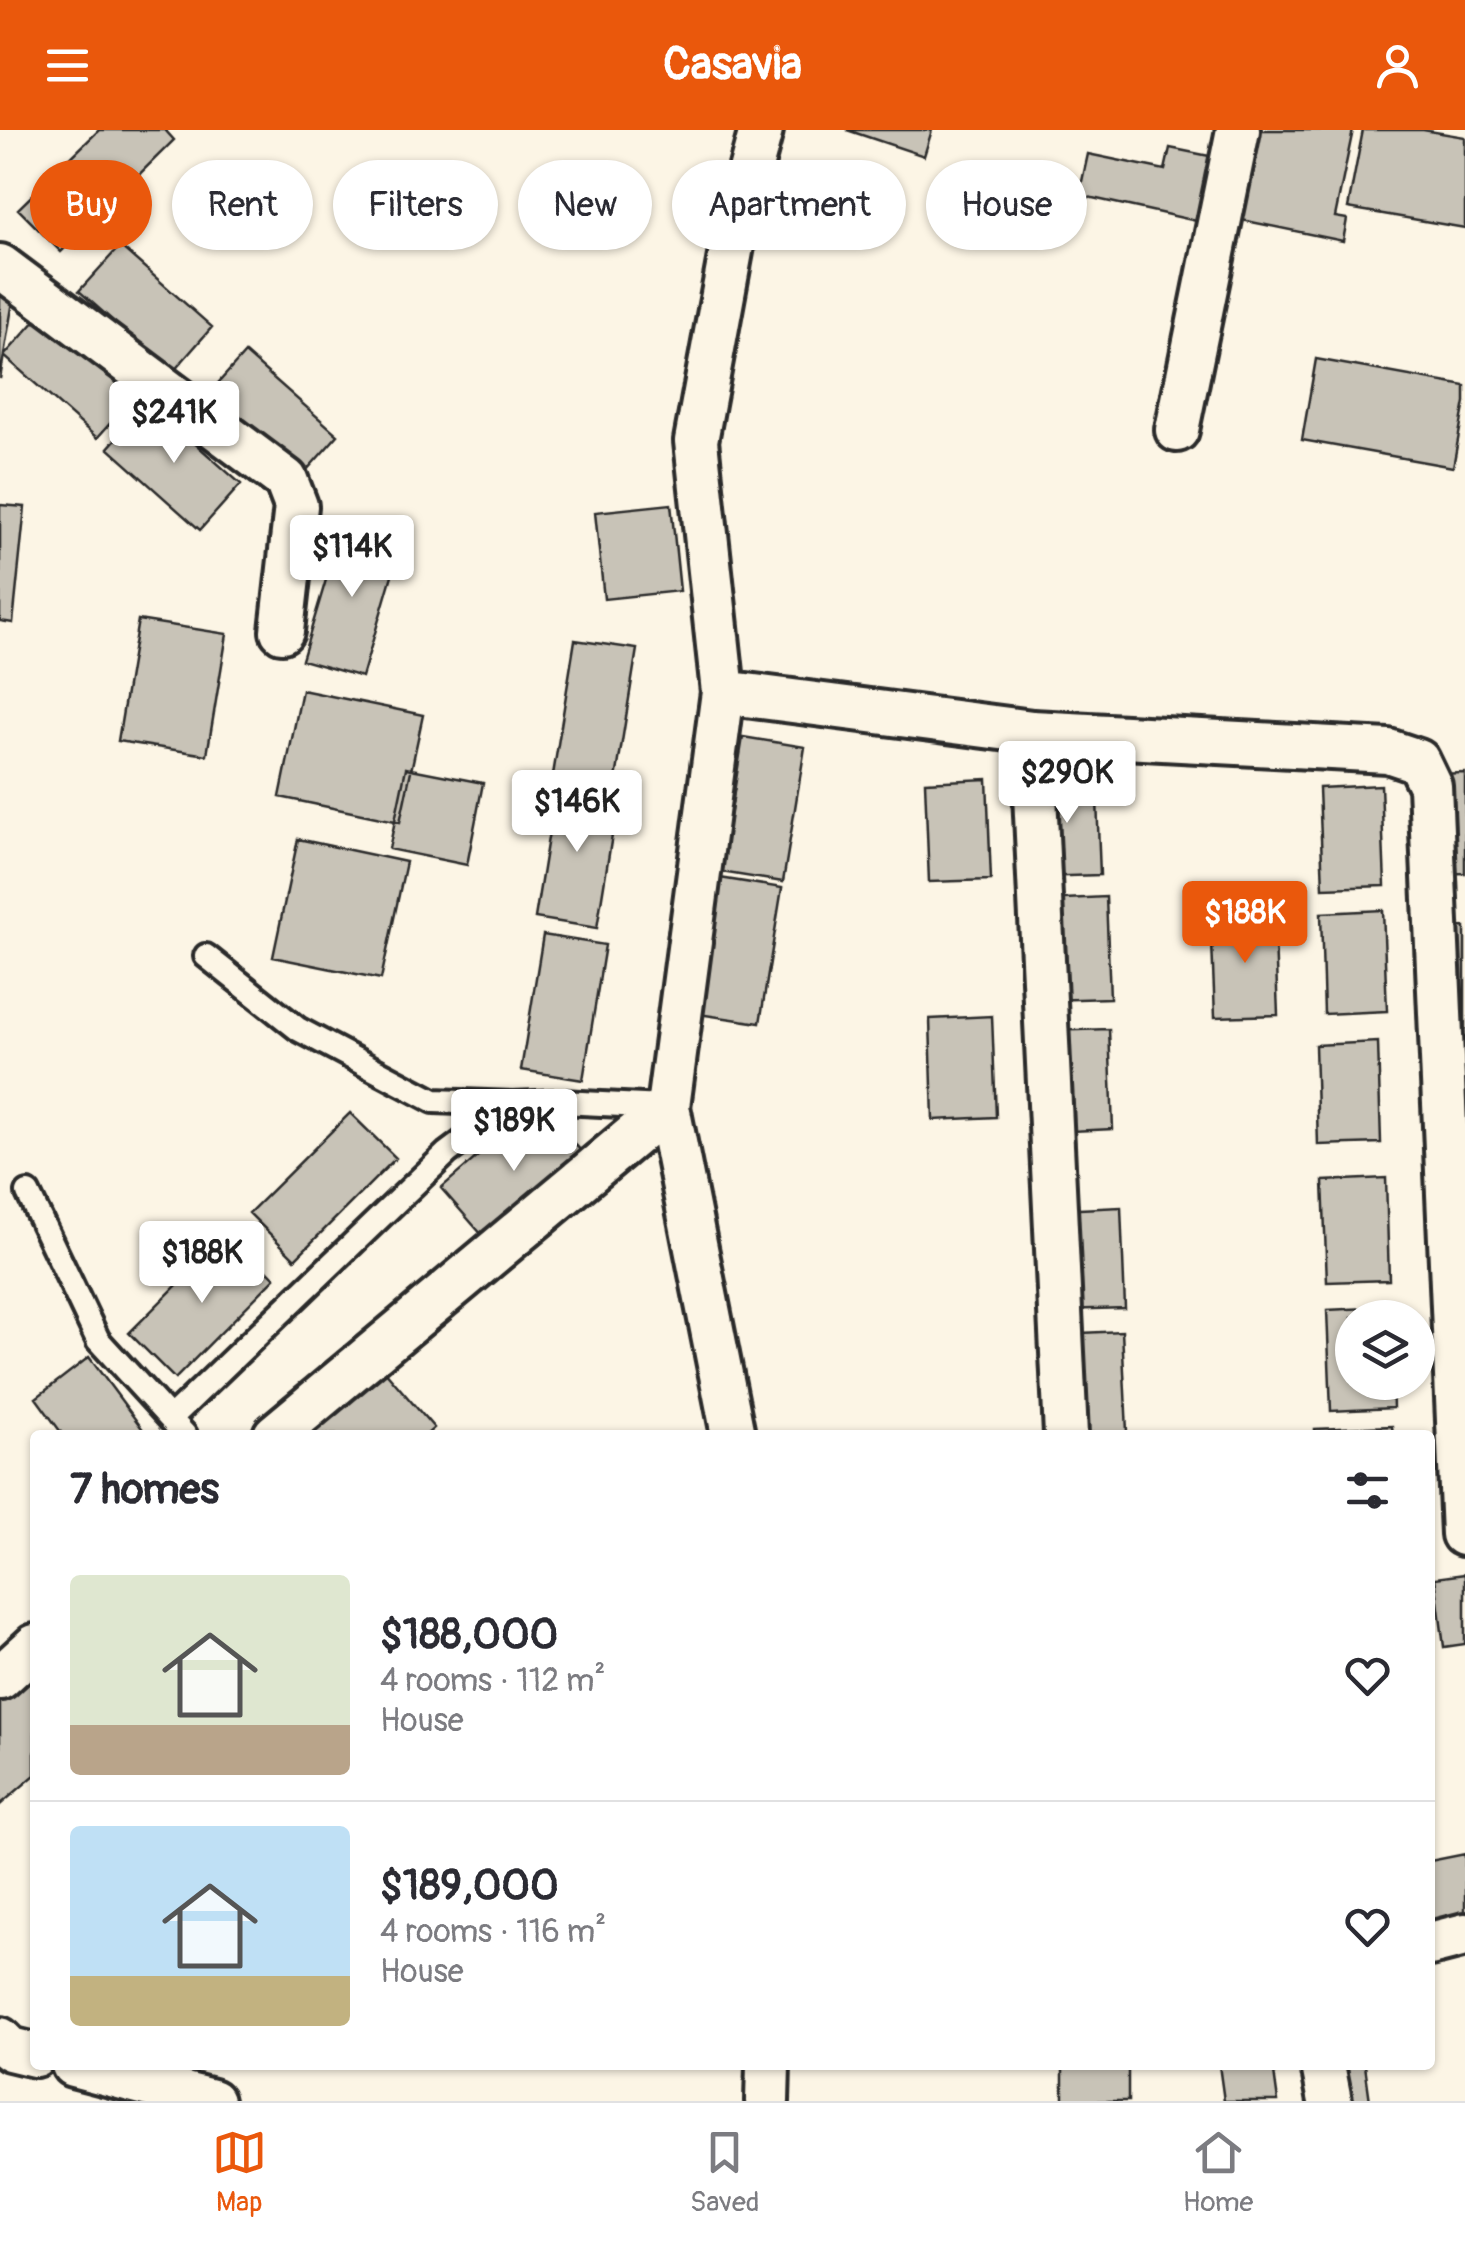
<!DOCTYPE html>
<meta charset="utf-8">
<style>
body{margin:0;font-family:Pangolin,sans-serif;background:#f2f2f3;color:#2b2b33;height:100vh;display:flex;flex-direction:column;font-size:38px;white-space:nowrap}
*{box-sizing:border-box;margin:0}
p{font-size:32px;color:#7c7c81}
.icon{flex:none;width:55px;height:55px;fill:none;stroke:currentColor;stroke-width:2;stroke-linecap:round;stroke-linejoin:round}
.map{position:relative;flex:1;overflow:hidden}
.drawer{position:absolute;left:30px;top:1300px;width:1405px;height:640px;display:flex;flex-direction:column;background:#fff;border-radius:10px;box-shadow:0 2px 8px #0004}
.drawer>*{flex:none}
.banner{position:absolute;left:30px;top:30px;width:1405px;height:90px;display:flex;gap:20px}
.controls{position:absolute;left:1335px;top:1170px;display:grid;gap:20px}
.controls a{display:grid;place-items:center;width:100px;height:100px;border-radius:50%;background:#fff;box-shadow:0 2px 8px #0004;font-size:50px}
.price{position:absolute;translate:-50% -85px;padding:0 22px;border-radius:10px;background:#fff;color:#222;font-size:32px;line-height:65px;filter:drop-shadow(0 2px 5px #0008)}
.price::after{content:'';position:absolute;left:50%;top:60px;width:30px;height:22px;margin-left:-15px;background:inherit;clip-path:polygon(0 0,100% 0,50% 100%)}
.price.on{background:#ea580c;color:#fff}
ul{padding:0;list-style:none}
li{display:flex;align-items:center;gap:30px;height:250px;padding:0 40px}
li+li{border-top:2px solid #e1e1e2}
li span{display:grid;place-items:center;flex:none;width:280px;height:200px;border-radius:10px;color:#555}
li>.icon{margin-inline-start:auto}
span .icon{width:120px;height:120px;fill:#fffc;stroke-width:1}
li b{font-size:42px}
h2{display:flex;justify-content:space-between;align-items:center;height:120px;padding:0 40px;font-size:42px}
.pill{padding:0 35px;border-radius:45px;background:#fff;box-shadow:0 2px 8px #0004;font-size:35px;line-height:90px}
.pill.on{background:#ea580c;color:#fff}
header{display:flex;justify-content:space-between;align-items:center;height:130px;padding:0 40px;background:#ea580c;color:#fff;font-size:45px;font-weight:800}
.tabs{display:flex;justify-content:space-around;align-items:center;height:140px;border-top:2px solid #e1e1e2;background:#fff;font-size:28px;color:#7c7c81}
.tabs a{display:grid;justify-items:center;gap:5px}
.tabs .on{color:#ea580c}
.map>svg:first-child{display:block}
.building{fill:#c8c3b7;stroke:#2b2b2b;stroke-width:2.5}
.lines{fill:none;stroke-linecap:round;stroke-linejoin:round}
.lane-casing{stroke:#2b2b2b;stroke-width:30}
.street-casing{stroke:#2b2b2b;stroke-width:50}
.lane{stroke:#fcf5e5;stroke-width:22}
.street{stroke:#fcf5e5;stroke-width:42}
</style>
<header><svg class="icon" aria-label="menu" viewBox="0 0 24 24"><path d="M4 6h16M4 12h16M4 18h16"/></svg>Casavia<svg class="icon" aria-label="person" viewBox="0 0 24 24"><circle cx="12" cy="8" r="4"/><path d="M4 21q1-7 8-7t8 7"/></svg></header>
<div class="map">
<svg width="1465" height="1971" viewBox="0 0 1465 1971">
<rect width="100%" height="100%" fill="#fcf5e5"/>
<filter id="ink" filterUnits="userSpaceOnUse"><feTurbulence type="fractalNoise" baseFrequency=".01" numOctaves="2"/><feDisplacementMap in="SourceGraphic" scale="20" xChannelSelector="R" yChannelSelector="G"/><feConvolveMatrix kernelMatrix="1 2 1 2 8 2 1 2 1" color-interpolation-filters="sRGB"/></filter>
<g filter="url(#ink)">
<path class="building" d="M 99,0 L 165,0 L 174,10 L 61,122 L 18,79 Z
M 847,0 L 932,0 L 924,26 Z
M 1250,0 L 1353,0 L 1335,87 L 1347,89 L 1343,111 L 1232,88 Z
M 1363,0 L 1423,0 L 1465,7 L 1465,98 L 1348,78 Z
M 1170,18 L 1224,29 L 1210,94 L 1079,65 L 1088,24 L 1165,40 Z
M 120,116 L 212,197 L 172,243 L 79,161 Z
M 0,162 L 14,165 L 0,249 Z
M 45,180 L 138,262 L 97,308 L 4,226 Z
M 245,223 L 338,305 L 297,351 L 204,269 Z
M 1316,229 L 1465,256 L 1465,272 L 1453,337 L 1302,310 Z
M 148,272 L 241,354 L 200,400 L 108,318 Z
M 671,374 L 680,461 L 604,469 L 595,382 Z
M 0,375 L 25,377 L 13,493 L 0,491 Z
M 343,393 L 402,411 L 362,547 L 302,530 Z
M 138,490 L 227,504 L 207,625 L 118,611 Z
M 575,510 L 637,519 L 615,655 L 553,645 Z
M 302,560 L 423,585 L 400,692 L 280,667 Z
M 743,607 L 805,617 L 783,752 L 721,742 Z
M 406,638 L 483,653 L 467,735 L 389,719 Z
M 1465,643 L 1465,743 L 1438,744 L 1435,644 Z
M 1096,644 L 1100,745 L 1037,747 L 1033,647 Z
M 987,649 L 991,750 L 929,752 L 925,652 Z
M 557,652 L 619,662 L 597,798 L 535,788 Z
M 1381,655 L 1385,756 L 1323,758 L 1319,658 Z
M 298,709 L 406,732 L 381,849 L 273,827 Z
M 720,748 L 782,758 L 760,893 L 698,884 Z
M 1106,767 L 1110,868 L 1047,870 L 1043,770 Z
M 1383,780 L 1387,881 L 1324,884 L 1321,783 Z
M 1274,784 L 1278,885 L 1215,887 L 1211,787 Z
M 1465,797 L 1465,898 L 1451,898 L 1447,798 Z
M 543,805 L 605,815 L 583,950 L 521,940 Z
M 992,886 L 996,987 L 933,990 L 930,889 Z
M 1109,899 L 1113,999 L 1050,1002 L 1046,901 Z
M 1378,912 L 1381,1013 L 1318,1015 L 1315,915 Z
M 539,973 L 588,1029 L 490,1114 L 441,1058 Z
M 350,983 L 396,1028 L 295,1129 L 249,1083 Z
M 1386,1048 L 1389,1150 L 1327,1152 L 1323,1051 Z
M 1121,1077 L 1125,1178 L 1062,1180 L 1058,1080 Z
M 230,1102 L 275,1148 L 175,1249 L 129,1203 Z
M 1389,1177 L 1389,1188 L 1352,1188 L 1352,1252 L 1392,1252 L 1393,1278 L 1331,1281 L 1327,1180 Z
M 1122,1201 L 1127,1302 L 1064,1304 L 1060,1204 Z
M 89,1227 L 147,1305 L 63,1305 L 36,1268 Z
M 384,1240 L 434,1298 L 426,1305 L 308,1305 Z
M 1392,1296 L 1393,1305 L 1315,1305 L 1315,1299 Z
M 1465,1444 L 1465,1514 L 1444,1517 L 1435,1448 Z
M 35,1543 L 35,1645 L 0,1675 L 0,1573 Z
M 1465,1724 L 1465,1791 L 1430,1798 L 1430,1731 Z
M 1063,1935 L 1128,1935 L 1128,1971 L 1063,1971 Z
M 1219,1935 L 1273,1935 L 1278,1971 L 1224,1971 Z
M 1310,1935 L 1365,1935 L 1370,1971 L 1315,1971 Z"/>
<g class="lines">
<g class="lane-casing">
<path id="lane" d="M 206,826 L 298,899 L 434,971 L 513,974
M 28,1063 L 98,1210 L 185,1305
M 170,1289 L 447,1023 L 513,974 L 561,972 L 663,977"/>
</g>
<g class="street-casing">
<path id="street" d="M 0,136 L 286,350 L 296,376 L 282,501
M 1177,300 L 1238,0
M 723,562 L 1032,602 L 1388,621 L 1418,631 L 1430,656 L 1463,1404
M 1032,602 L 1066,1305
M 668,977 L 733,1305
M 275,1305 L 668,977 L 723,562 L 696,311 L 736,94 L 761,0
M 0,1548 L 35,1516
M 1430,1814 L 1465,1805
M 0,1909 L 10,1919 L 35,1925
M 73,1935 L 212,1971
M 1323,1935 L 1330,1971
M 767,1971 L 768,1935"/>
</g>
<use href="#lane" class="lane"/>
<use href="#street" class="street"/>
</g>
</g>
</svg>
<div class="controls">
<a><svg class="icon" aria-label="layers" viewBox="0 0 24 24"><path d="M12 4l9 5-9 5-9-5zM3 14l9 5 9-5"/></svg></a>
</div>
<b class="price" style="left:174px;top:336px">$241K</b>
<b class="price" style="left:352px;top:470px">$114K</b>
<b class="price" style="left:1067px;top:696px">$290K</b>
<b class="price" style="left:577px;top:725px">$146K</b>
<b class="price on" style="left:1245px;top:836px">$188K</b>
<b class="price" style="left:514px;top:1044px">$189K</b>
<b class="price" style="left:202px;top:1176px">$188K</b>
<div class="banner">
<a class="pill on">Buy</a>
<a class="pill">Rent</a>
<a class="pill">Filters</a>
<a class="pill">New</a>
<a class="pill">Apartment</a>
<a class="pill">House</a>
</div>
<section class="drawer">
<h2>7 homes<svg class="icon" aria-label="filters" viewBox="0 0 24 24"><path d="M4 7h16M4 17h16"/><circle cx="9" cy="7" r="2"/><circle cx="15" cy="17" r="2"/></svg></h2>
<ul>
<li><span style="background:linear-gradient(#dfe7d0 75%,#b9a48a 0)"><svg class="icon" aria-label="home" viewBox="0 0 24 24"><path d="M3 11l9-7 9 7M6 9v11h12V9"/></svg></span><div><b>$188,000</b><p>4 rooms · 112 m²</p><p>House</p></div><svg class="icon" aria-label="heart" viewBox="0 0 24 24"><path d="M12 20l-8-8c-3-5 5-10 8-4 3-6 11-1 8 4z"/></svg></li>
<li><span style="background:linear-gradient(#bfe0f5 75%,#c2b280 0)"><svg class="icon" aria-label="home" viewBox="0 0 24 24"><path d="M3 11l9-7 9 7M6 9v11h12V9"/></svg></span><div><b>$189,000</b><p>4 rooms · 116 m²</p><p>House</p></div><svg class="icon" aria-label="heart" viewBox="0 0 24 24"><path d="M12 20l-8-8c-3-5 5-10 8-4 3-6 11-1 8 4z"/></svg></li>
</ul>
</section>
</div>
<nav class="tabs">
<a class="on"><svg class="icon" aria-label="map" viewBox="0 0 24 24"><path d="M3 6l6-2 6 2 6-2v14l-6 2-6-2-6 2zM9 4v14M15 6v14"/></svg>Map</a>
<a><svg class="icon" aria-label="saved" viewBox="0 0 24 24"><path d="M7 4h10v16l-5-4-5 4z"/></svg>Saved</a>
<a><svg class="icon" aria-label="home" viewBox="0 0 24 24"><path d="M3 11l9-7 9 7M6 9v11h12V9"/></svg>Home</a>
</nav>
